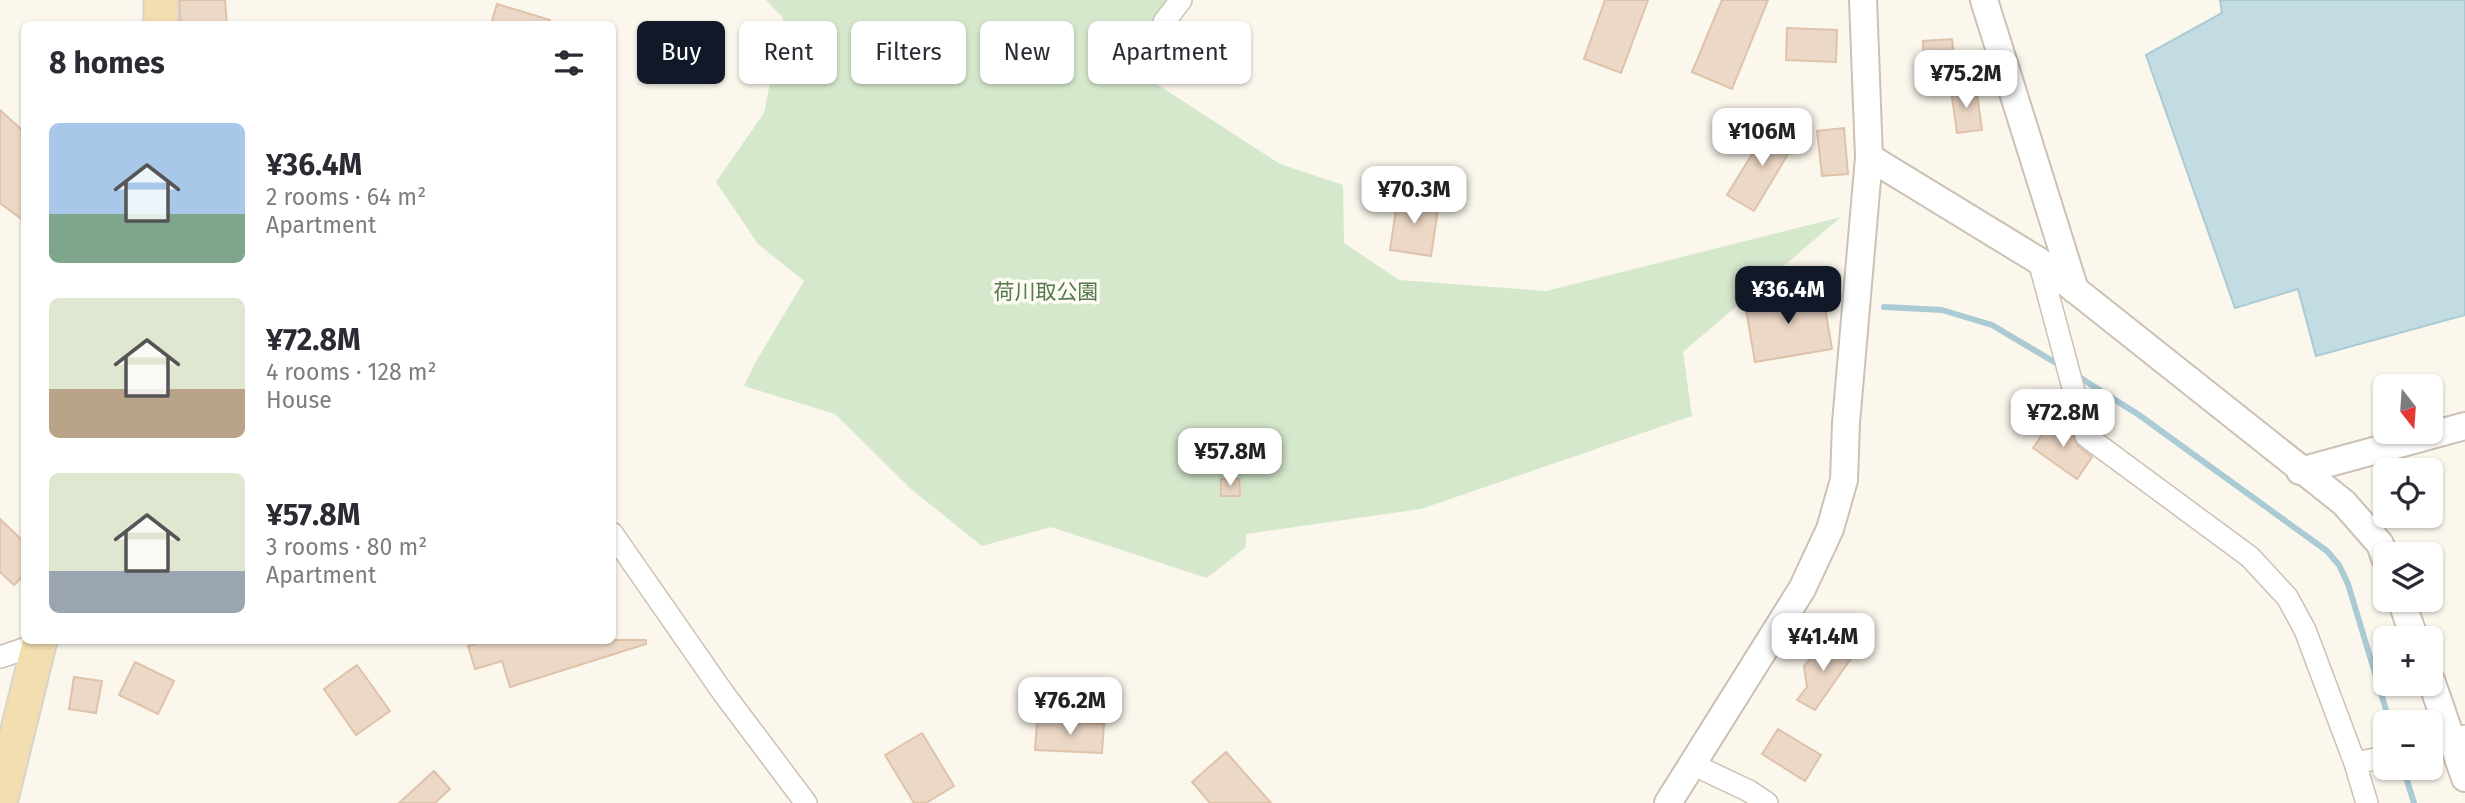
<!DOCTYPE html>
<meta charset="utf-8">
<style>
body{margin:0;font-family:"Fira Sans","Noto Sans JP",sans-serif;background:#f7f7f7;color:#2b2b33;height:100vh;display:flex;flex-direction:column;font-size:26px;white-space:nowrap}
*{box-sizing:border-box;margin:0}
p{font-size:23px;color:#7c7c81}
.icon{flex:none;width:38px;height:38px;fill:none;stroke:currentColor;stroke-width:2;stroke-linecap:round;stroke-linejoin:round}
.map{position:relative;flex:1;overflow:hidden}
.panel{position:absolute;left:21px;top:21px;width:595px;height:623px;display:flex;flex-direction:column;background:#fff;border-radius:10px;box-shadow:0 2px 5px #0004}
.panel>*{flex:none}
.top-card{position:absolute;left:637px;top:21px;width:665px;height:63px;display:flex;gap:14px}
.needle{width:46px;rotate:163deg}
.buttons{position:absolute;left:2373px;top:374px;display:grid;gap:14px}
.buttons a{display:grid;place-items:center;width:70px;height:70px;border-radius:10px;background:#fff;box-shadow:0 2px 5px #0004;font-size:35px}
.price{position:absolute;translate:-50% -60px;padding:0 16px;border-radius:14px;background:#fff;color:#222;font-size:23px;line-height:46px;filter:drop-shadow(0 2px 4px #0008)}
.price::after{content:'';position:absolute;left:50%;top:42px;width:21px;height:16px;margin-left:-10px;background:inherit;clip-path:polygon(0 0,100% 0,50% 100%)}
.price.selected{background:#111827;color:#fff}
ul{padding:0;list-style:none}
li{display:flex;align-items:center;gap:21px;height:175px;padding:0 28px}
li span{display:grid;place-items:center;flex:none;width:196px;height:140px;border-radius:10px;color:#555}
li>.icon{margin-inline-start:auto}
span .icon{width:84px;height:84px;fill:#fffc;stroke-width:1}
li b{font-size:30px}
h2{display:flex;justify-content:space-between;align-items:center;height:84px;padding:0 28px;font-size:30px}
.tag{padding:0 24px;border-radius:10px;background:#fff;box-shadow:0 2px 5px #0004;font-size:24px;line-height:63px}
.tag.selected{background:#111827;color:#fff}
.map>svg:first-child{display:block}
.green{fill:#d5e8cc}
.water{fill:#c3dce4;stroke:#aacad4;stroke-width:2}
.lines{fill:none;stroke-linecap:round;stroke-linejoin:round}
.stream{stroke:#aacad4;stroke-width:6}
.building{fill:#ecd8c6;stroke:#dfc2aa;stroke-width:2}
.minor-casing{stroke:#cdc0b4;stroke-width:24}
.tertiary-casing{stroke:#cdc0b4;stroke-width:30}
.primary-casing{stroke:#d8d3cf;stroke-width:37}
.minor{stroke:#fff;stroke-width:21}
.tertiary{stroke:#fff;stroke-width:26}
.primary{stroke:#f2deae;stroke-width:33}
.labels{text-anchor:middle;stroke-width:7;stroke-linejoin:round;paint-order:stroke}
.park-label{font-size:21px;fill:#54794b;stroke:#fefbf4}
</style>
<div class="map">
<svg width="2465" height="803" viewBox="0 0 2465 803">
<rect width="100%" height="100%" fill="#fbf7ed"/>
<path class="green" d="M 766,0 L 1193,0 L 1144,76 L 1280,164 L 1343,185 L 1344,243 L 1399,280 L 1546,291 L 1841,217 L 1683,352 L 1692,416 L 1421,509 L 1246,534 L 1246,547 L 1207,578 L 1051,527 L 982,546 L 911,489 L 835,414 L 744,386 L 755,363 L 804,281 L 758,244 L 716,182 L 764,113 L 783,18 Z"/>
<path class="water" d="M 2220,0 L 2465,0 L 2465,315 L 2316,356 L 2298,289 L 2235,308 L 2146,55 L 2222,13 Z"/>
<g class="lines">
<path class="stream" d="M 1884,307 L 1942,310 L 1992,325 L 2061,366
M 2076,375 L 2139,415 L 2327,551 L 2339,565 L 2348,584 L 2390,723
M 2403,768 L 2414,803"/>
</g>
<path class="building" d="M 180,0 L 225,0 L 227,24 L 180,24 Z
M 1605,0 L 1648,0 L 1621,73 L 1584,59 Z
M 1722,0 L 1768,0 L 1732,89 L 1692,72 Z
M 497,4 L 550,20 L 550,24 L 491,24 Z
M 1787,28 L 1837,30 L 1836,62 L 1786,60 Z
M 1952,39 L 1954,57 L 1924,60 L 1923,41 Z
M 1976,87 L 1982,130 L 1957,133 L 1951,90 Z
M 0,110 L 24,132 L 24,221 L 0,203 Z
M 1780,127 L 1797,139 L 1754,211 L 1727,195 L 1767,130 Z
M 1844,128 L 1848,174 L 1822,176 L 1817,131 Z
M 1398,196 L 1439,202 L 1431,256 L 1390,250 Z
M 1822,290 L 1832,349 L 1755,362 L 1745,303 Z
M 2053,419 L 2071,431 L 2078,446 L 2092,457 L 2077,479 L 2033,448 Z
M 1221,479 L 1239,479 L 1240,496 L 1221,496 Z
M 0,519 L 24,542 L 24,575 L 14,585 L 0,572 Z
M 1826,639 L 1852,657 L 1815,710 L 1797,700 L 1807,687 L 1804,666 Z
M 487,640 L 646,640 L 646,644 L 510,687 L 502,661 L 475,669 L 468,646 Z
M 135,662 L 174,681 L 158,714 L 119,695 Z
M 357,665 L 390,711 L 356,735 L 324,689 Z
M 74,677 L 102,681 L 96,713 L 69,709 Z
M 1037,721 L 1104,724 L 1102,753 L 1035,750 Z
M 1778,729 L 1821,755 L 1805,781 L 1762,754 Z
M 922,733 L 954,786 L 926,803 L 914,803 L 885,755 Z
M 1226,752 L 1271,803 L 1210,803 L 1192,782 Z
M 434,771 L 450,789 L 435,803 L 399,803 Z"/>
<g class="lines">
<g class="minor-casing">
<path id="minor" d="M 1164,22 L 1181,0
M 2039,261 L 2086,436 L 2250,557 L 2287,597 L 2305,630 L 2355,763 L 2367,803
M 612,533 L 724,694 L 806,803
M 0,657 L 39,644
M 2431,746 L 2465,736
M 2355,763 L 2385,757
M 1692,764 L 1749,791 L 1767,803"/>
</g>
<g class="tertiary-casing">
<path id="tertiary" d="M 1984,0 L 2075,290
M 1869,157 L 2039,261 L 2344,503 L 2380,544 L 2385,558
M 2300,471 L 2465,426
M 2401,600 L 2415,639
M 2431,680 L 2465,778
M 1668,803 L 1802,589 L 1830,529 L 1844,480 L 1846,423 L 1869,157 L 1863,0"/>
</g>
<g class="primary-casing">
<path id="primary" d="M 161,24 L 161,0
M 0,803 L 40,640"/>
</g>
<use href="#minor" class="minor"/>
<use href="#tertiary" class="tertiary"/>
<use href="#primary" class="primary"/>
</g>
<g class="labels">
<g class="park-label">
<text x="1046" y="299">荷川取公園</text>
</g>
</g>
</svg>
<div class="buttons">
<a><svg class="needle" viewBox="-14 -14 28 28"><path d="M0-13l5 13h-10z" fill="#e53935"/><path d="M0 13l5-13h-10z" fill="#7c7c81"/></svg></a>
<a><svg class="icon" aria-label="locate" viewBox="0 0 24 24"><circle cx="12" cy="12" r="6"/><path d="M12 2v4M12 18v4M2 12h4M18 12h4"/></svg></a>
<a><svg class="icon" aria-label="layers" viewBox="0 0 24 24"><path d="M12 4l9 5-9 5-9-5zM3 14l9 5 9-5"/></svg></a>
<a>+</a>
<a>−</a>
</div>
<b class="price" style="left:1966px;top:110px">¥75.2M</b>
<b class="price" style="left:1762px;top:168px">¥106M</b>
<b class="price" style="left:1414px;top:226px">¥70.3M</b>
<b class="price selected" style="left:1788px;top:326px">¥36.4M</b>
<b class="price" style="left:2063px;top:449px">¥72.8M</b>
<b class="price" style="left:1230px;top:488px">¥57.8M</b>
<b class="price" style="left:1823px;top:673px">¥41.4M</b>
<b class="price" style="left:1070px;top:737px">¥76.2M</b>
<div class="top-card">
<a class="tag selected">Buy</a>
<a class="tag">Rent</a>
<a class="tag">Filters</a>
<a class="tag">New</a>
<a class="tag">Apartment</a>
</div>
<section class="panel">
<h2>8 homes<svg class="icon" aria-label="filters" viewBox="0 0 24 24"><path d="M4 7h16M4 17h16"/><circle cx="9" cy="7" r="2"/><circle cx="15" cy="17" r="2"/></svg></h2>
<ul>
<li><span style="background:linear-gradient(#a9c7e8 65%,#7fa58c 0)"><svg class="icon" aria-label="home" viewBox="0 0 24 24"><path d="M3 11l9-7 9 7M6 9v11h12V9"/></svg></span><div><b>¥36.4M</b><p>2 rooms · 64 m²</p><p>Apartment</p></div></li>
<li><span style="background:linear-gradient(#dfe7d0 65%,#b9a48a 0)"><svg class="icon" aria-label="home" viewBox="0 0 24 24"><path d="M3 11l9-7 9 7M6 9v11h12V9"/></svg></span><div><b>¥72.8M</b><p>4 rooms · 128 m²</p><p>House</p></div></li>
<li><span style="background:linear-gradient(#dfe7d0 70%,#9aa5b1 0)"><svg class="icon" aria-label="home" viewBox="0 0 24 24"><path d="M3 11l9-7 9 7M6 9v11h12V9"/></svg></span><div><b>¥57.8M</b><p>3 rooms · 80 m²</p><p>Apartment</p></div></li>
</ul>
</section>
</div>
